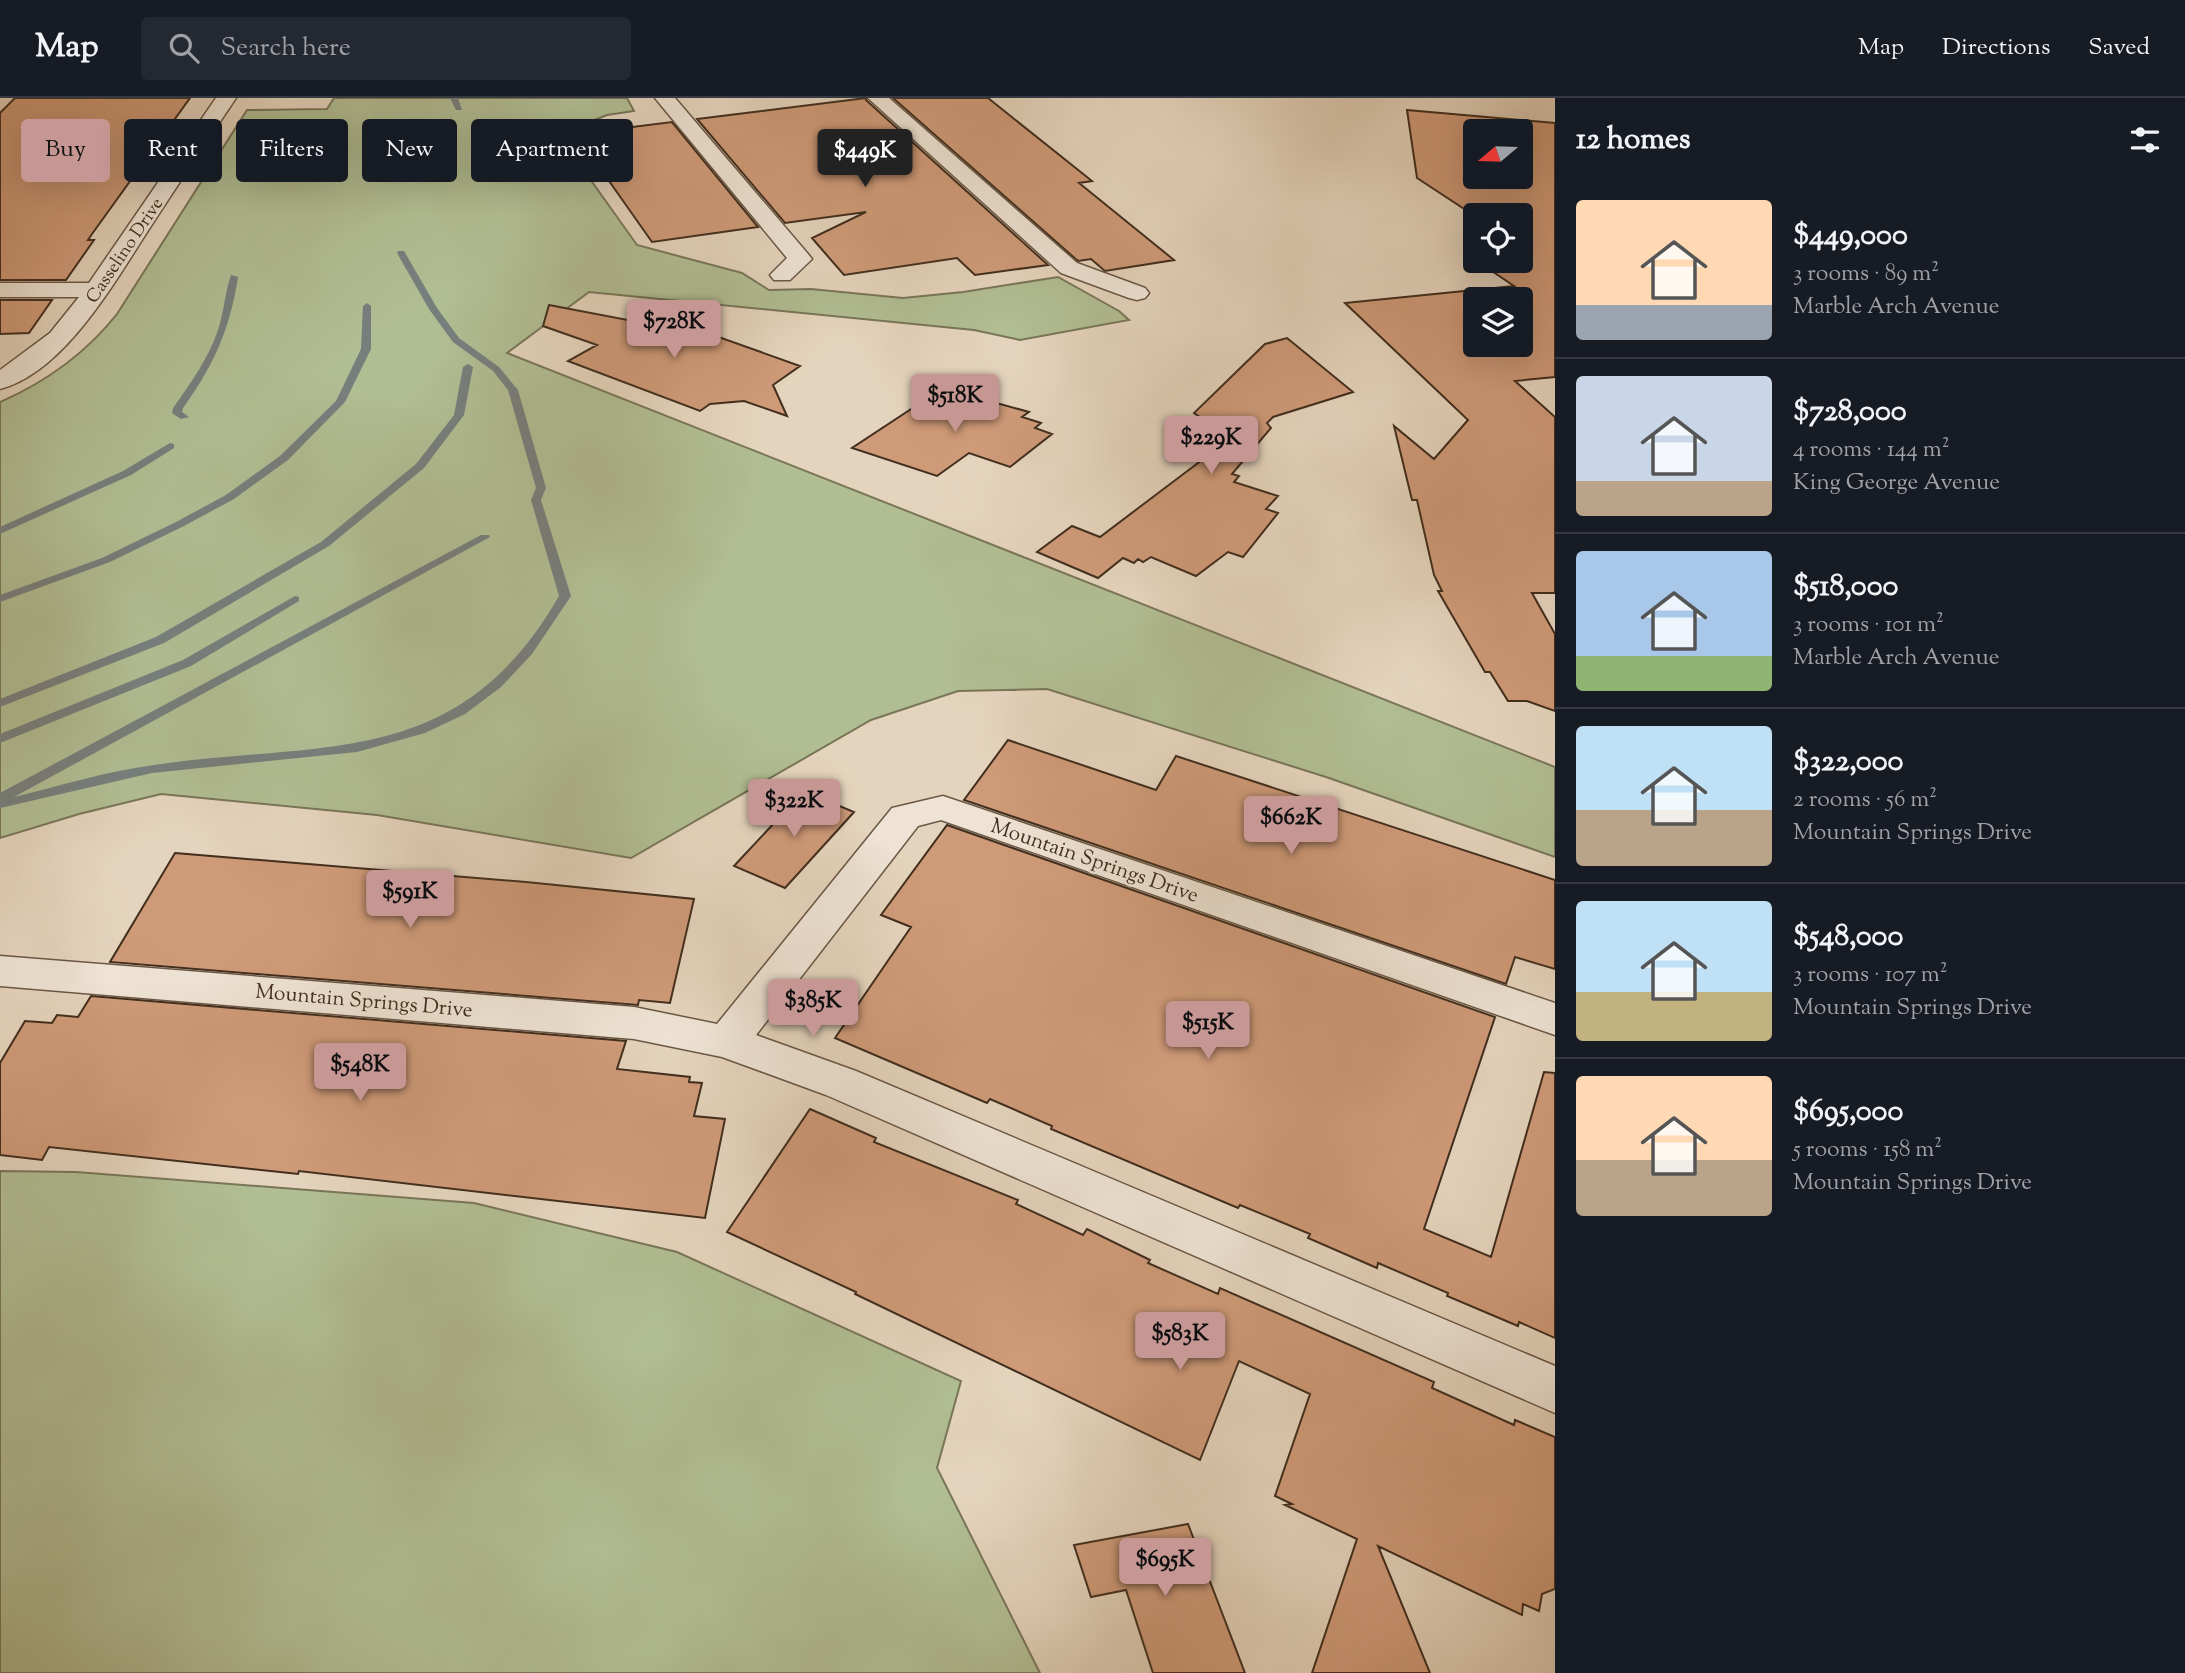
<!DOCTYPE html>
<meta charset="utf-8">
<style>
body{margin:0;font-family:"Sorts Mill Goudy",serif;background:#242831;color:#f1f3f6;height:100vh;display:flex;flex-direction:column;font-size:26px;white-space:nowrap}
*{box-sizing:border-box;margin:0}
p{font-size:23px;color:#9ea1a6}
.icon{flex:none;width:38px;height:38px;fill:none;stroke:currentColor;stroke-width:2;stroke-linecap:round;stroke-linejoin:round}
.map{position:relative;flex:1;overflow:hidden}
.side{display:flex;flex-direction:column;background:#171b24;width:630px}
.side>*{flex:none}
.top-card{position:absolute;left:21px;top:21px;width:665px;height:63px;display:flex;gap:14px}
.needle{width:46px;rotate:251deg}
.tools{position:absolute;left:1463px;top:21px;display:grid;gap:14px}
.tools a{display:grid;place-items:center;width:70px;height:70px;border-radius:7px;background:#171b24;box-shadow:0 7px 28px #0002;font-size:35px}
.price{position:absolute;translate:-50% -60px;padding:0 16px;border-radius:7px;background:#c59692;color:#111;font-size:23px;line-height:46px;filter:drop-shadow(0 2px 4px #0008)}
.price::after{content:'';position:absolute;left:50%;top:42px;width:21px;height:16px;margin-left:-10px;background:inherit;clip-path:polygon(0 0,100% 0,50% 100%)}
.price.current{background:#222;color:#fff}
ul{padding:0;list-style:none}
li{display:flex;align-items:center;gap:21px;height:175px;padding:0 21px}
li+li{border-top:2px solid #363941}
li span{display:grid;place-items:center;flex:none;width:196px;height:140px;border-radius:7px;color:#555}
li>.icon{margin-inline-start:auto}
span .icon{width:84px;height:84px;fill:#fffc;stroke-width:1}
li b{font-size:30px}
h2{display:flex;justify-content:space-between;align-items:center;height:84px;padding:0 21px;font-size:30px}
.chip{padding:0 24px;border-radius:7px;background:#171b24;box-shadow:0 7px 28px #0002;font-size:24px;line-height:63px}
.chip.current{background:#c59692;color:#111}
header{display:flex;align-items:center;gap:42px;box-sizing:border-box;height:98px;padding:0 35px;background:#171b24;border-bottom:2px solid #363941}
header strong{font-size:33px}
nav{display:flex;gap:38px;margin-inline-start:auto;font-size:24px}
.search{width:490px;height:63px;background:#242831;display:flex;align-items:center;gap:18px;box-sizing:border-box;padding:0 24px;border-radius:7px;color:#9ea1a6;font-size:26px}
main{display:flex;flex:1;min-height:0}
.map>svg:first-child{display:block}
.green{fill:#b1bd93;stroke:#797658;stroke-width:2}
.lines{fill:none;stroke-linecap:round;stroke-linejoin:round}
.stream{fill:#777f7d;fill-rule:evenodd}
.building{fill:#cf9a78;stroke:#412e1e;stroke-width:2;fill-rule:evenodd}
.street-casing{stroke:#6a5846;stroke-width:3}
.street{fill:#eee3d4;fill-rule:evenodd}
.labels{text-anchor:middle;stroke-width:5;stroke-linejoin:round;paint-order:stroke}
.far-street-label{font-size:18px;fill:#412e1e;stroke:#eee3d4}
.street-label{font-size:21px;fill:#412e1e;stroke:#eee3d4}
</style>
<header>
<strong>Map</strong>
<div class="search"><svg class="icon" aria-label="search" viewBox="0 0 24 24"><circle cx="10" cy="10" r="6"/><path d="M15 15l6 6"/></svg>Search here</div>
<nav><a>Map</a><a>Directions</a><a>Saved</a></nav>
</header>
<main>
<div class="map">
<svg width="1555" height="1575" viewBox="0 0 1555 1575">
<rect width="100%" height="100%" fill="#e5d4bd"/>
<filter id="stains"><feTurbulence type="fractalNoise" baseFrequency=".00286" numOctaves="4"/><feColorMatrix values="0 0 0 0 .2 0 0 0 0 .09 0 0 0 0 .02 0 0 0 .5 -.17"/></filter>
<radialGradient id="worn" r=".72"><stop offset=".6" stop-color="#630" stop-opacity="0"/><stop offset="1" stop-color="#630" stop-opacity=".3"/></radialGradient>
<path class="green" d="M 334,0 L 627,0 L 634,13 L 607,17 L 558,36 L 637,147 L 742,175 L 769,192 L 811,191 L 903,200 L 963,194 L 1058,179 L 1119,213 L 1129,222 L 1020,242 L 974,232 L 589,194 L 507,255 L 1555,669 L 1555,759 L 1326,679 L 1047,591 L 958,593 L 871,622 L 631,760 L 377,717 L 161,696 L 79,716 L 0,740 L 0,304 C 46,284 86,255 117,216 L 247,12 L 327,11 Z
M 0,1073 L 76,1074 L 474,1105 L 677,1154 L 961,1283 L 937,1370 L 1040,1575 L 0,1575 Z"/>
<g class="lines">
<path class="stream" d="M 450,0 L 458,0 L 462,12 L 456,12 Z
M 398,153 L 404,153 L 437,210 L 459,240 L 499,269 L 518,292 L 546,390 L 541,402 L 571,498 L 532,556 L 501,589 L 465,616 L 425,635 L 357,654 L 152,675 L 0,710 L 0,695 L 481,437 L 489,437 L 490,439 L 14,699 C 60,688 107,673 154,667 C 326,642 458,673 559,498 L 531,402 L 536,390 L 508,292 L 493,273 L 453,244 L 429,211 L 397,155 Z
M 231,177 L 238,179 C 230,231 214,267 183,310 L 182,314 L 189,319 L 181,321 L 172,315 L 173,310 C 191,285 208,261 218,232 C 224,214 225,194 231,177 Z
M 367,205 L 371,208 L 371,251 L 345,304 L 288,362 L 234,401 L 184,428 L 110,464 L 0,504 L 0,497 L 102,460 L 176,424 L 226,397 L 280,358 L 336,303 L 361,251 L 363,208 Z
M 468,266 L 473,269 L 464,317 L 424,370 L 329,448 L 164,545 L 0,609 L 0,601 L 156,539 L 321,444 L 416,366 L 454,317 L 463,269 Z
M 170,345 L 174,346 L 174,350 L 131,377 L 0,436 L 0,429 L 123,373 Z
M 295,498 L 299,499 L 299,503 L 191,568 L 0,645 L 0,636 L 183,562 Z"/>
</g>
<path class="building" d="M 15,0 L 190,0 L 92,136 L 88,142 L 94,142 L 66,182 L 0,182 L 0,15 Z
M 866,0 L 866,2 L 1048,167 L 975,177 L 957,160 L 844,177 L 812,140 L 866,114 L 785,125 L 697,21 Z
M 893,0 L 988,0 L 1092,83 L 1079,85 L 1174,162 L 1105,173 L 1091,161 L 1078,163 Z
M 1407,12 L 1555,25 L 1555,279 L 1515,283 L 1555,319 L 1555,495 L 1532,495 L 1555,536 L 1555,613 L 1527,603 L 1508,603 L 1490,574 L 1485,574 L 1438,493 L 1442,493 L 1434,477 L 1417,402 L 1412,402 L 1394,328 L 1434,361 L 1468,322 L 1345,205 L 1514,188 L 1477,163 L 1521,163 L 1521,117 L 1475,118 L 1417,80 ZM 1475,33 L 1521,33 L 1521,79 L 1475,79 ZM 1475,201 L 1521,201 L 1521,247 L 1475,247 Z
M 672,24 L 758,129 L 652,144 L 576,36 Z
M 0,202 L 52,202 L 29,235 L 0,236 Z
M 549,207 L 638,224 L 654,216 L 800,268 L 773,287 L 787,318 L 744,303 L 710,306 L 700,313 L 568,263 L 597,247 L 543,228 Z
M 1287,240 L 1353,294 L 1273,319 L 1267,325 L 1271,330 L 1232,376 L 1239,378 L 1234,384 L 1278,398 L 1266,411 L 1278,415 L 1243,459 L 1228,454 L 1196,478 L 1151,459 L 1143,464 L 1138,461 L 1134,465 L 1123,460 L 1098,480 L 1037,454 L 1072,428 L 1100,439 L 1231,340 L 1194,315 L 1265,246 Z
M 943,290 L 1029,314 L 1022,319 L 1041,325 L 1035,330 L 1052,336 L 1010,369 L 969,355 L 937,378 L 852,350 Z
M 1008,642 L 1156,692 L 1176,658 L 1555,782 L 1555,871 L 1515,859 L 1506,886 L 964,702 Z
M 804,693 L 854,714 L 785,790 L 734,768 Z
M 947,727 L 1495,919 L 1424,1131 L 1491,1159 L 1544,974 L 1555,975 L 1555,1240 L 1519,1224 L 1518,1228 L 1447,1198 L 1448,1195 L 1378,1165 L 1377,1170 L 1308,1140 L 1310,1136 L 1240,1107 L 1238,1110 L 1051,1031 L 1052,1028 L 990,1001 L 987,1005 L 835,940 L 911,829 L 881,817 Z
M 175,755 L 526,784 L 694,801 L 670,905 L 639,902 L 638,907 L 110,864 Z
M 91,898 L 626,943 L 617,971 L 690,979 L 689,984 L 702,985 L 694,1018 L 725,1021 L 705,1120 L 299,1073 L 298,1076 L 49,1049 L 42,1062 L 0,1057 L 0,965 L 25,923 L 52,925 L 57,917 L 78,919 Z
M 810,1011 L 876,1040 L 874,1044 L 1018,1102 L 1016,1106 L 1083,1137 L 1087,1131 L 1150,1162 L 1148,1165 L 1218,1196 L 1220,1190 L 1434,1284 L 1432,1290 L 1514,1327 L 1515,1322 L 1555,1339 L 1555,1491 L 1542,1496 L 1539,1513 L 1523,1506 L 1522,1517 L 1378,1448 L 1430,1575 L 1312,1575 L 1357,1441 L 1285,1407 L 1292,1406 L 1275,1398 L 1310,1296 L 1239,1263 L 1200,1362 L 855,1196 L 856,1194 L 727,1134 Z
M 1188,1426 L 1245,1575 L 1153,1575 L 1126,1492 L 1091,1499 L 1074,1447 Z"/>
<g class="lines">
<g class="street-casing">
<path id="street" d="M 216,0 L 236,0 C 208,42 180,83 153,125 C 118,178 66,274 0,291 L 0,272 L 50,235 L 79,199 L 0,199 L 0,185 L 89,185 Z
M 655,0 L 675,0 L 808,156 L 812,161 L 790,182 L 774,182 L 770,177 L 787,160 Z
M 868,0 L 889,0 L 1077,165 L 1145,190 L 1149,195 L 1145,200 L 1137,202 L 1129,200 L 1061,175 Z
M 943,698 L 1555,905 L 1555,937 L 941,722 L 918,728 L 756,937 L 856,973 L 1555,1268 L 1555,1315 L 826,997 L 722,959 L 634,941 L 0,888 L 0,858 L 634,909 L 717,926 L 892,710 Z"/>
</g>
<use href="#street" class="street"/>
</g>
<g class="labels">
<g class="far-street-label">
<text transform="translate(124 152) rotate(-56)" y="6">Casselino Drive</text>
</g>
<g class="street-label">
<text transform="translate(1095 762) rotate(19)" y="7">Mountain Springs Drive</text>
<text transform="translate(364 902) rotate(5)" y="7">Mountain Springs Drive</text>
</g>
</g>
<rect width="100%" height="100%" filter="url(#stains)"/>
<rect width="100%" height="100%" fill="url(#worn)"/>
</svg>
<div class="tools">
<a><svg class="needle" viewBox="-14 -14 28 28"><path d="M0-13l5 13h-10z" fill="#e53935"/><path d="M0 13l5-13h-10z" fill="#9ea1a6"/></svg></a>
<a><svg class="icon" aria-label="locate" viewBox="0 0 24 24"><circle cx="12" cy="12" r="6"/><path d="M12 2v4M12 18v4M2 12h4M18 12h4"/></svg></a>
<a><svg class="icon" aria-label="layers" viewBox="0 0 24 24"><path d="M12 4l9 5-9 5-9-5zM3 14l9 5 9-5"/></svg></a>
</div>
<b class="price current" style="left:865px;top:91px">$449K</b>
<b class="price" style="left:674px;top:262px">$728K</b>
<b class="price" style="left:955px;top:336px">$518K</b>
<b class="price" style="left:1211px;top:378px">$229K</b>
<b class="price" style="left:794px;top:741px">$322K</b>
<b class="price" style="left:1291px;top:758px">$662K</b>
<b class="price" style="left:410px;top:832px">$591K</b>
<b class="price" style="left:813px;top:941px">$385K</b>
<b class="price" style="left:1208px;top:963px">$515K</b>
<b class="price" style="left:360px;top:1005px">$548K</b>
<b class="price" style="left:1180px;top:1274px">$583K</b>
<b class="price" style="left:1165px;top:1500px">$695K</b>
<div class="top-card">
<a class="chip current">Buy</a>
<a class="chip">Rent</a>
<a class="chip">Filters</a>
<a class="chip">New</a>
<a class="chip">Apartment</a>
</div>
</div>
<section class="side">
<h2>12 homes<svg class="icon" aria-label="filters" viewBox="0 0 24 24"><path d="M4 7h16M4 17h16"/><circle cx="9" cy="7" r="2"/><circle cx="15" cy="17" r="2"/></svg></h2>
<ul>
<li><span style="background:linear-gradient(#ffd9b3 75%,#9aa5b1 0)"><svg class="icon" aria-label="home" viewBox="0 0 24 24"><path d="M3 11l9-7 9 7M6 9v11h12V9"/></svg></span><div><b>$449,000</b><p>3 rooms · 89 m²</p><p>Marble Arch Avenue</p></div></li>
<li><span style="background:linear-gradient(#c9d6e8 75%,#b9a48a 0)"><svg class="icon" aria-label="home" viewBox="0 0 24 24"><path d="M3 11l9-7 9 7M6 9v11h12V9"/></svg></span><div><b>$728,000</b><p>4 rooms · 144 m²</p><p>King George Avenue</p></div></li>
<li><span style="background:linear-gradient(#a9c7e8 75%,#8fb573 0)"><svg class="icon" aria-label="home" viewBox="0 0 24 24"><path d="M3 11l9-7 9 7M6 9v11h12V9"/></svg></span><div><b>$518,000</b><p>3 rooms · 101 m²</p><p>Marble Arch Avenue</p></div></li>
<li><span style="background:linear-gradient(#bfe0f5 60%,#b9a48a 0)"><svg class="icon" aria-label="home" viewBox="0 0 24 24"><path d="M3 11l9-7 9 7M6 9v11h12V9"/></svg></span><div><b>$322,000</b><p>2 rooms · 56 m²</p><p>Mountain Springs Drive</p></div></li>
<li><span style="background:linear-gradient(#bfe0f5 65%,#c2b280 0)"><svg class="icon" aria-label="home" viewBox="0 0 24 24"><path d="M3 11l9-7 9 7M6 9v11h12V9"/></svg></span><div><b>$548,000</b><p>3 rooms · 107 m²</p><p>Mountain Springs Drive</p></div></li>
<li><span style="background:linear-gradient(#ffd9b3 60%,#b9a48a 0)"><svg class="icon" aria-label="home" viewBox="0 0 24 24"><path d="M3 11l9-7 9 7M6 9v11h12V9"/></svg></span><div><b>$695,000</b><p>5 rooms · 158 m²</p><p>Mountain Springs Drive</p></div></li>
</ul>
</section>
</main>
